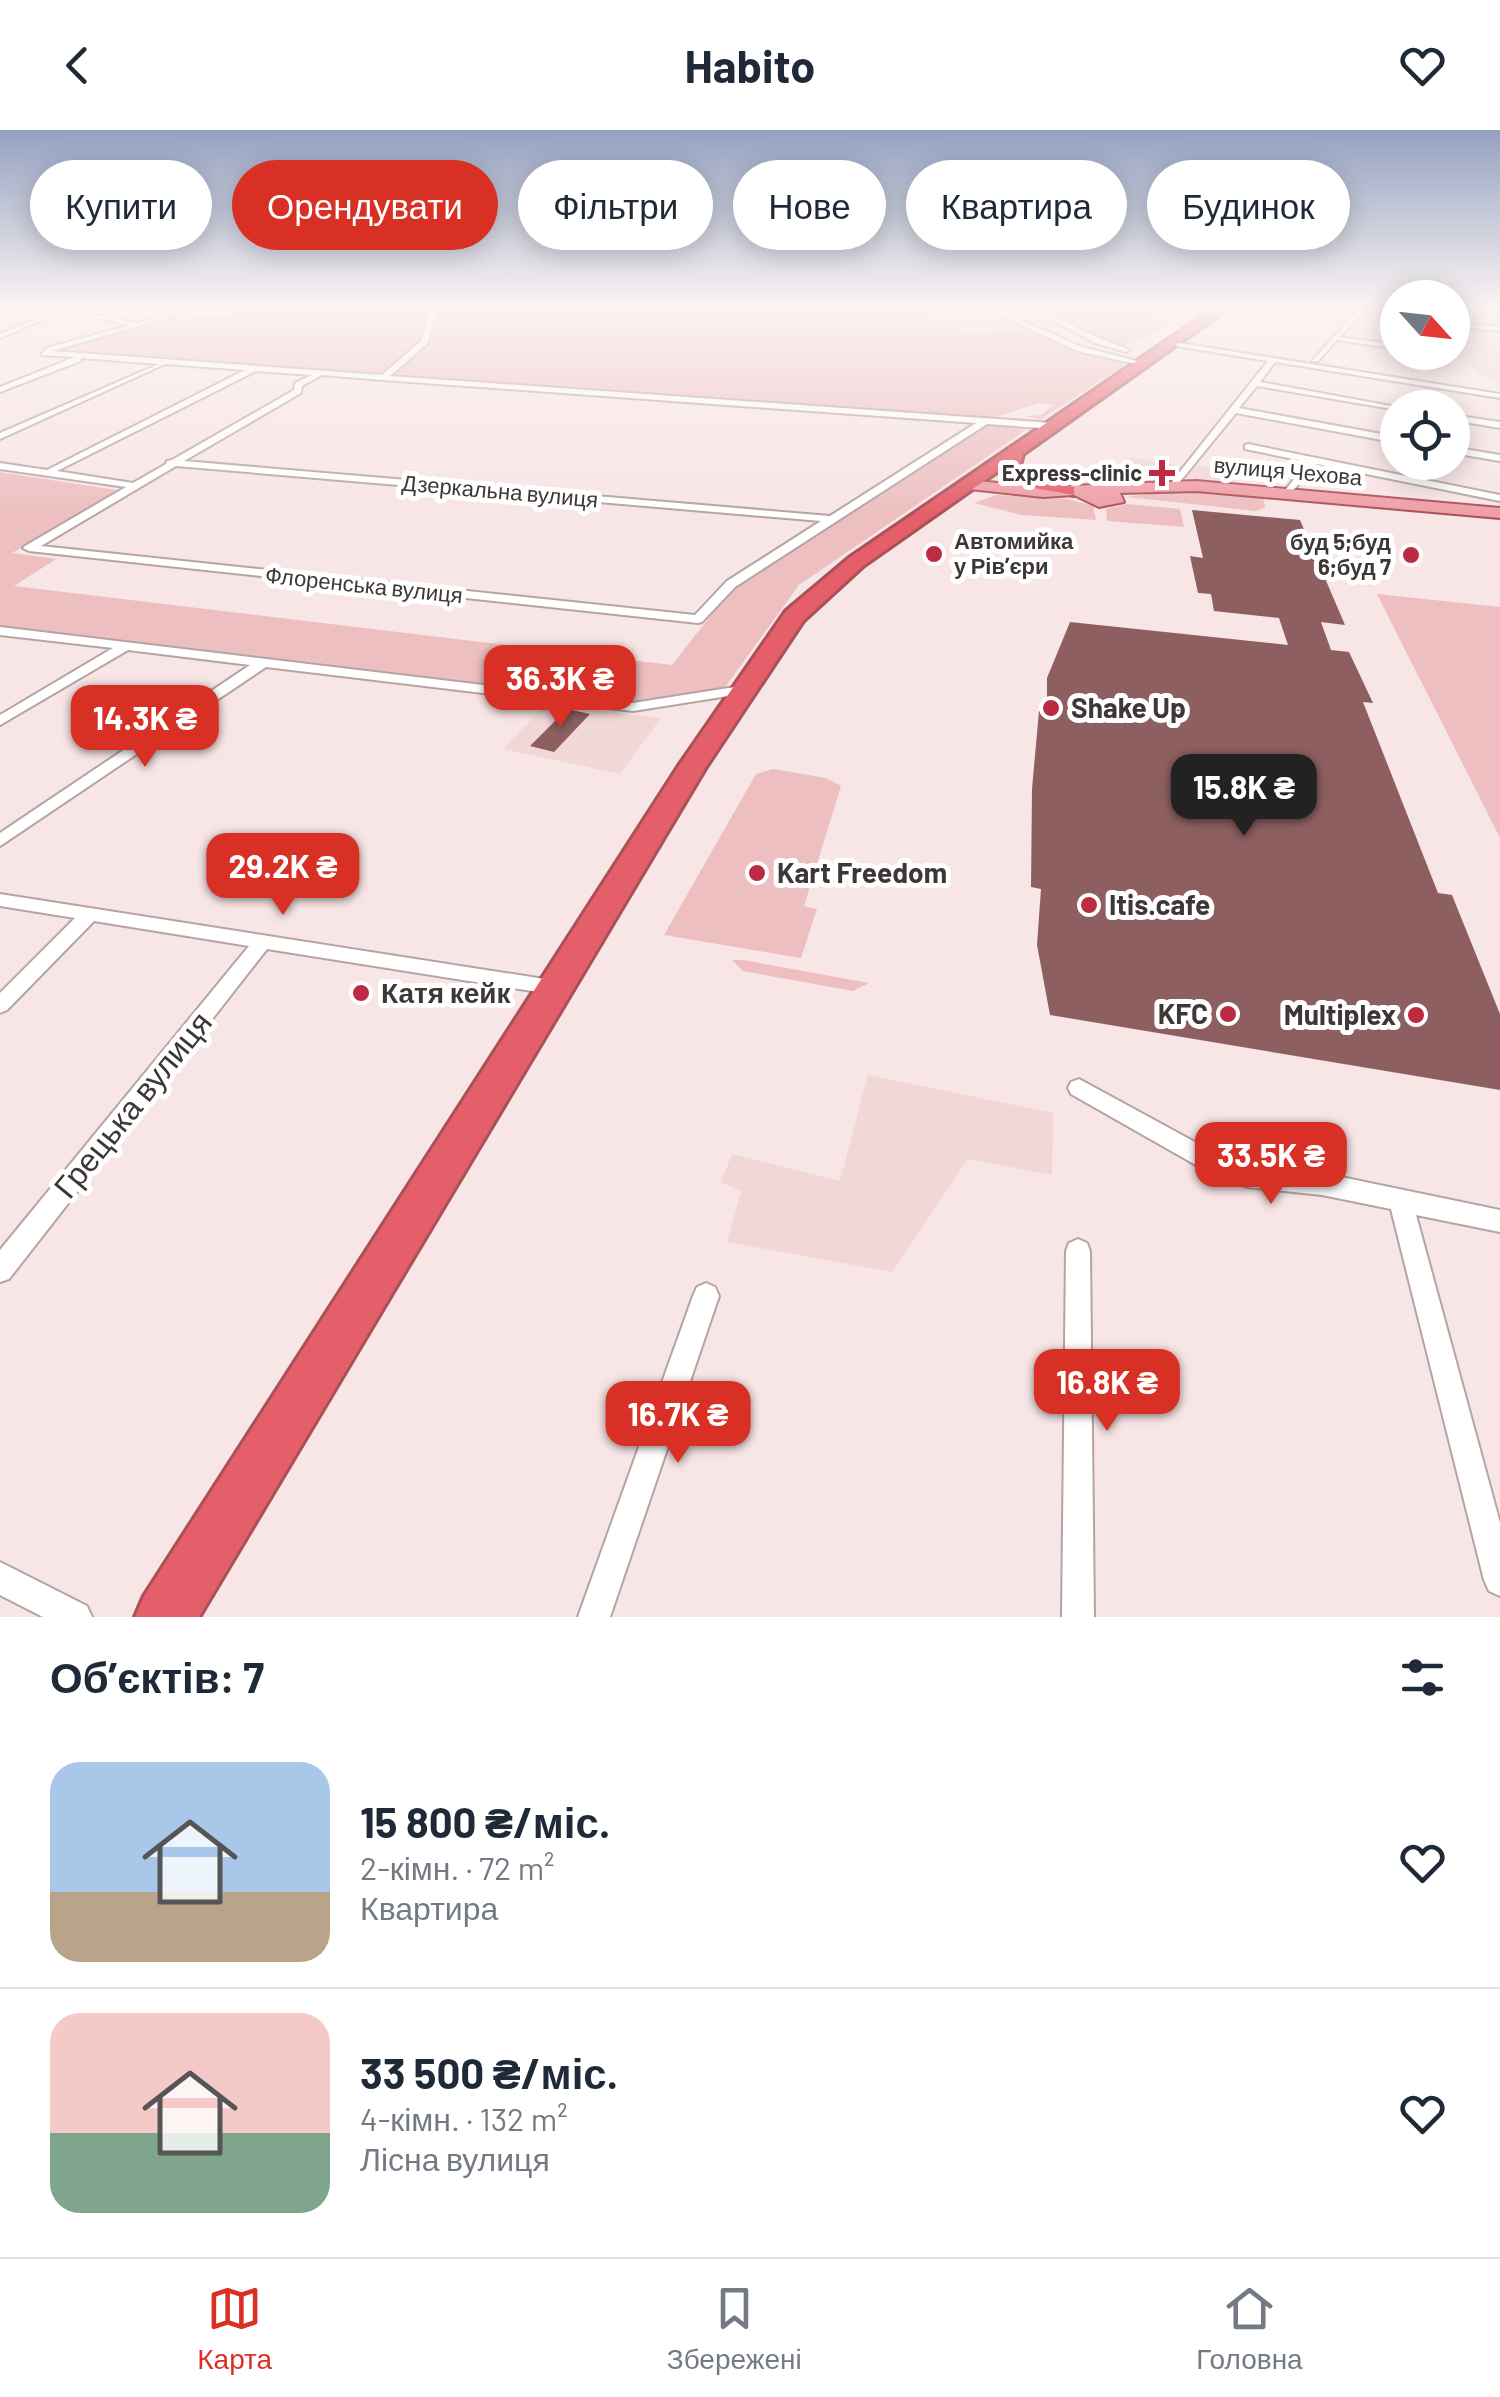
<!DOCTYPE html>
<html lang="uk">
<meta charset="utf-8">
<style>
body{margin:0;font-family:Barlow,sans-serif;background:#f6f6f7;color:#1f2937;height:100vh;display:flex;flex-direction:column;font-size:38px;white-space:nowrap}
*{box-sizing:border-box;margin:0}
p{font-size:32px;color:#747a83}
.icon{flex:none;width:55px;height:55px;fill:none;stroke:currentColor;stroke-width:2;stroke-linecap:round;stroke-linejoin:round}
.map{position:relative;height:1487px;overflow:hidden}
.details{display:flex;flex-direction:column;background:#fff;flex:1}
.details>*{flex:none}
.guide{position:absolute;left:30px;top:30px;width:1440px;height:90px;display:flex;gap:20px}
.needle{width:65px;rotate:117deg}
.tools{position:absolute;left:1380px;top:150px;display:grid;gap:20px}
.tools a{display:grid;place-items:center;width:90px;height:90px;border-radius:50%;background:#fff;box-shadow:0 5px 25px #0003;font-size:50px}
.price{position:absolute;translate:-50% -85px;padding:0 22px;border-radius:20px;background:#d93025;color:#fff;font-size:32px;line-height:65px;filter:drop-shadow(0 2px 5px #0008)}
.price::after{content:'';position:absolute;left:50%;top:60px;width:30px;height:22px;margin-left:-15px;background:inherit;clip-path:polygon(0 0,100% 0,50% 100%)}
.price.on{background:#222;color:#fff}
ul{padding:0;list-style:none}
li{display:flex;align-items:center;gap:30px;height:250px;padding:0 50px}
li+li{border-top:2px solid #e0e1e3}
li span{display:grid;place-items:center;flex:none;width:280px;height:200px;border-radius:30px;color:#555}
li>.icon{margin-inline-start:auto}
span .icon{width:120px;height:120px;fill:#fffc;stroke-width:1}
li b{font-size:42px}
h2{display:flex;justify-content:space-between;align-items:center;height:120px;padding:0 50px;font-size:42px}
.pill{padding:0 35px;border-radius:45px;background:#fff;box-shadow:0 5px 25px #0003;font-size:35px;line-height:90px}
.pill.on{background:#d93025;color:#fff}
header{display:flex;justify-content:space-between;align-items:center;height:130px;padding:0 50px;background:#fff;font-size:45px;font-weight:700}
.menu{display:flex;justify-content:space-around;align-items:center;height:140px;border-top:2px solid #e0e1e3;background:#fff;font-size:28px;color:#747a83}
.menu a{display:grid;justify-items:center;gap:5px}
.menu .on{color:#d93025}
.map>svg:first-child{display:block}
.built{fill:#f2d7d7}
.green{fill:#edbfc0}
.building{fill:#8d5f60}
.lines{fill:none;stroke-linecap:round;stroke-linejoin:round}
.street-casing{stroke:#b6a4a4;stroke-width:4}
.primary-casing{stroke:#aa5158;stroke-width:4}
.highway-casing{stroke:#aa5158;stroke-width:6}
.street{fill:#fff;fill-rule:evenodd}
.primary{fill:#ef9fa6;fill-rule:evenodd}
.highway{fill:#e45f6a;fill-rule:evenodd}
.poi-dot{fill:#bc2b42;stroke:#fff;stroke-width:4}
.labels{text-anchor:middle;stroke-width:10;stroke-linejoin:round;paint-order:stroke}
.far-street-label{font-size:22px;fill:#3e3737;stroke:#fff}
.far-poi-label{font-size:22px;font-weight:bold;fill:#3e3737;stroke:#fff;text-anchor:end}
.poi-label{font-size:28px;font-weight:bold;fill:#3e3737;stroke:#fff;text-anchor:start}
.near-street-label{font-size:32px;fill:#3e3737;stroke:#fff}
</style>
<header><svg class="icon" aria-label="back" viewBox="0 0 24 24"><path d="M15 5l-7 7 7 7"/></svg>Habito<svg class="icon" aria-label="heart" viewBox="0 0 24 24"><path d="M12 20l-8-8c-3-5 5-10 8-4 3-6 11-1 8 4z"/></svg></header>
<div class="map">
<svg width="1500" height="1487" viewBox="0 0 1500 1487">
<rect width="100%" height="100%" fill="#f8e5e5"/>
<path class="built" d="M 914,177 L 1016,177 L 1053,193 L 968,204 Z
M 1453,177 L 1500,178 L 1500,249 L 1479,245 L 1453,212 L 1459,210 L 1456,205 L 1476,206 L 1453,183 Z
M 1130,327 L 1195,339 L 1199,335 L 1242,344 L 1235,352 L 1110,345 Z
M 546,574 L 661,588 L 620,644 L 503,619 Z
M 868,945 L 1053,983 L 1052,1045 L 968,1029 L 892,1142 L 727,1112 L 741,1061 L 721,1052 L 732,1024 L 840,1051 Z"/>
<path class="green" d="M 340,177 L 914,177 L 968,204 L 1029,198 L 1125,235 L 1041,289 L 1024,286 L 1041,285 L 1054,275 L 1039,273 L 993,288 L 53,221 L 182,184 L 181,188 Z
M 1034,177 L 1158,177 L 1146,185 L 1174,192 L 1123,217 L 1093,207 Z
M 987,294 L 1026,300 L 799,455 L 723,560 L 642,575 L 0,499 L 0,342 L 122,361 L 12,423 L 56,429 L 14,456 L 672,535 L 730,461 Z
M 1175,360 L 1263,367 L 1265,377 L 1256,381 L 1127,367 Z
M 996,365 L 1068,369 L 1093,376 L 1096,390 L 1022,385 L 974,373 Z
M 1127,374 L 1180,379 L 1184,397 L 1107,391 L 1106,379 Z
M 1377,464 L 1500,477 L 1500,708 Z
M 773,639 L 826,648 L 841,656 L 804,776 L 817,779 L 801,828 L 664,805 L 756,644 Z
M 732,830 L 743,830 L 869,853 L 853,861 L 743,841 Z"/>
<path class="building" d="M 1192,380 L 1300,390 L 1345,495 L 1321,492 L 1331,520 L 1349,522 L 1373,573 L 1363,572 L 1438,763 L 1452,765 L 1500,884 L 1500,960 L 1050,885 L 1037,815 L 1041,759 L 1031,757 L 1032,659 L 1039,581 L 1047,582 L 1047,548 L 1070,492 L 1288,515 L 1279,488 L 1214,481 L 1211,464 L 1198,463 L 1190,426 L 1203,428 Z
M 567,579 L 590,584 L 554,622 L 530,616 Z"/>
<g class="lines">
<g class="street-casing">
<path id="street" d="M 24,177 L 35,177 L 0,187 L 0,183 Z
M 43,177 L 56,177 L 137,193 L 194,177 L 204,177 L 52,221 L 382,245 L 421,211 L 432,177 L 438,177 L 427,214 L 390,246 L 1053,293 L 1057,296 L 1053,299 L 987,294 L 735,457 L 702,492 L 698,493 L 29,421 L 23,418 L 25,416 L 126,357 L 0,339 L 0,333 L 47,340 L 245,240 L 165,234 L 0,309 L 0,303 L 159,234 L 81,228 L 81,231 L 0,262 L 0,257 L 75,227 L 41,225 L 46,218 L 131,195 L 63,182 L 0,208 L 0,204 L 57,181 ZM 256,241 L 312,245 L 295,253 L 294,260 L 172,330 L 167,331 L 166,334 L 133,353 L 57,341 ZM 322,245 L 383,250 L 976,293 L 830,386 L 184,331 L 301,263 L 302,256 ZM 176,336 L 821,391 L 727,451 L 695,485 L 41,416 Z
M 983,177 L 991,177 L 1082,217 L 1145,233 L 1141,235 L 1077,221 Z
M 1029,177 L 1037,177 L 1101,209 L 1130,220 L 1126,222 L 1095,213 Z
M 1361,177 L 1368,177 L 1340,207 L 1398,215 L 1398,219 L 1337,210 L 1318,231 L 1312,231 Z
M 1452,192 L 1500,197 L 1500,201 L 1452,196 Z
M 1167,211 L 1500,264 L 1500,268 L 1275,232 L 1260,252 L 1402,278 L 1398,278 L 1398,280 L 1257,256 L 1239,278 L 1398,307 L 1398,313 L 1236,283 L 1174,359 L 1170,358 L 1170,354 L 1268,231 L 1170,215 Z
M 1435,222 L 1452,222 L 1455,224 L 1451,226 Z
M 1452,285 L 1500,292 L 1500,298 L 1452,290 Z
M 1248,314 L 1500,365 L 1500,371 L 1317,334 L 1287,367 L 1282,364 L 1308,332 L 1245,319 L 1245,315 Z
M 1452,317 L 1500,325 L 1500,331 L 1452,323 Z
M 0,497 L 633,573 L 741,556 L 748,560 L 741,564 L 633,581 L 266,537 L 0,716 L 0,703 L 250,535 L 128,520 L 0,595 L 0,585 L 113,518 L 0,505 Z
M 0,764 L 557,851 L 564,853 L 567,858 L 564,863 L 557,865 L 267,819 L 9,1149 L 0,1152 L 0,1120 L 249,816 L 94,791 L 7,880 L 0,883 L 0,863 L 75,788 L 0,776 Z
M 1079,949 L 1226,1029 L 1247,1037 L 1322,1043 L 1500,1080 L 1500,1102 L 1416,1085 L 1500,1393 L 1500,1466 L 1489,1461 L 1484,1450 L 1391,1079 L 1322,1065 L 1247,1057 L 1210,1043 L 1071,964 L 1068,958 L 1071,952 Z
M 1078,1109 L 1087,1113 L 1090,1121 L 1094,1487 L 1062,1487 L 1066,1121 L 1069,1113 Z
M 706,1153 L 715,1157 L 719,1166 L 610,1487 L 578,1487 L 693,1166 L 697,1157 Z
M 0,1432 L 87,1476 L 92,1487 L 43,1487 L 0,1465 Z"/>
</g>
<g class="primary-casing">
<path id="primary" d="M 966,350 L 1043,357 L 1196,351 L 1500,378 L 1500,388 L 1196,361 L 1120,363 L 1124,372 L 1099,377 L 1074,365 L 1043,367 L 960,358 L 958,355 Z"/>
</g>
<g class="highway-casing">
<path id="highway" d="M 1216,177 L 1230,177 L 1023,324 L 1019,339 L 1029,347 L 1074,357 L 1074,365 L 1017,355 L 1001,339 L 863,436 L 803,491 L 706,637 L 199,1487 L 135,1487 L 144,1466 L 678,637 L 786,481 L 849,428 Z"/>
</g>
<use href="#street" class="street"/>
<use href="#primary" class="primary"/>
<use href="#highway" class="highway"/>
</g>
<linearGradient id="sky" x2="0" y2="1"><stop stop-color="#94a2c1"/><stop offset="0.46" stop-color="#fcf3f3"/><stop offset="1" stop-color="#fcf3f3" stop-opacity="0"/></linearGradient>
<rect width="1500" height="385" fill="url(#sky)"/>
<g class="poi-dot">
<path d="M1157 328h10v10h10v10h-10v10h-10v-10h-10v-10h10z"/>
<circle cx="934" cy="424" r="10"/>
<circle cx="1411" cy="425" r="10"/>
<circle cx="1051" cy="578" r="10"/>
<circle cx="757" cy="743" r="10"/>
<circle cx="1089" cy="775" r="10"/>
<circle cx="361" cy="863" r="10"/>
<circle cx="1228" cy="884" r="10"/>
<circle cx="1416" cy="885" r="10"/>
</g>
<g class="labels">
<g class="far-street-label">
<text transform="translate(1288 341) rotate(5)" y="8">вулиця Чехова</text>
<text transform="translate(500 361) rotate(5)" y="8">Дзеркальна вулиця</text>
<text transform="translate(364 455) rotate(6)" y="8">Флоренська вулиця</text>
</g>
<g class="far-poi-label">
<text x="1142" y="351">Express-clinic</text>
<text x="954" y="419" text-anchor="start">Автомийка<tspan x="954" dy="25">у Рівʼєри</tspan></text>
<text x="1391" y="420">буд 5;буд<tspan x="1391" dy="25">6;буд 7</tspan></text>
</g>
<g class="poi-label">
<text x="1071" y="588">Shake Up</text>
<text x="777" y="753">Kart Freedom</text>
<text x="1109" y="785">Itis.cafe</text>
<text x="381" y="873">Катя кейк</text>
<text x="1208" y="894" text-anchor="end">KFC</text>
<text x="1396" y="895" text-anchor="end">Multiplex</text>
</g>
<g class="near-street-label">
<text transform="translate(133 975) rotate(-51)" y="11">Грецька вулиця</text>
</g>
</g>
</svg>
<div class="tools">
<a><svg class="needle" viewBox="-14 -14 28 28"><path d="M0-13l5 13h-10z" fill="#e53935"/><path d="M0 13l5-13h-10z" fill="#747a83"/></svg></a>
<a><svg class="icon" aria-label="locate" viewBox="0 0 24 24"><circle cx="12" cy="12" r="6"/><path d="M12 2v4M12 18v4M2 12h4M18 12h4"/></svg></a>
</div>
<b class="price" style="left:560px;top:600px">36.3K ₴</b>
<b class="price" style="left:145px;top:640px">14.3K ₴</b>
<b class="price on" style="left:1244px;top:709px">15.8K ₴</b>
<b class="price" style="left:283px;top:788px">29.2K ₴</b>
<b class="price" style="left:1271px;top:1077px">33.5K ₴</b>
<b class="price" style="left:1107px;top:1304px">16.8K ₴</b>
<b class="price" style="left:678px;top:1336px">16.7K ₴</b>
<div class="guide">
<a class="pill">Купити</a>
<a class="pill on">Орендувати</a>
<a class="pill">Фільтри</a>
<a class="pill">Нове</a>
<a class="pill">Квартира</a>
<a class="pill">Будинок</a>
</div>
</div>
<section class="details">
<h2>Об’єктів: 7<svg class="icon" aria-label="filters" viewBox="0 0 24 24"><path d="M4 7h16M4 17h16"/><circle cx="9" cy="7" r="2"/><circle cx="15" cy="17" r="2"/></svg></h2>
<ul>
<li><span style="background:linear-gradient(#a9c7e8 65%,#b9a48a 0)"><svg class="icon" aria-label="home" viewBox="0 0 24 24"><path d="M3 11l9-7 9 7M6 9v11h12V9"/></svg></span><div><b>15 800 ₴/міс.</b><p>2-кімн. · 72 m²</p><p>Квартира</p></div><svg class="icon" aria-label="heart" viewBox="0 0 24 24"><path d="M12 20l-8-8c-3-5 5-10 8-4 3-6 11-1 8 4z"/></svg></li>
<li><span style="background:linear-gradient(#f6c9c9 60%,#7fa58c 0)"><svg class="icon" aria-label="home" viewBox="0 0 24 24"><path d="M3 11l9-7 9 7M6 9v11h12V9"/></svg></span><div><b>33 500 ₴/міс.</b><p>4-кімн. · 132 m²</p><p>Лісна вулиця</p></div><svg class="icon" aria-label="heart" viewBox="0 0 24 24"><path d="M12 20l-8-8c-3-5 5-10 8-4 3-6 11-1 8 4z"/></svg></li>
</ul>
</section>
<nav class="menu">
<a class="on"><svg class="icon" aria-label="map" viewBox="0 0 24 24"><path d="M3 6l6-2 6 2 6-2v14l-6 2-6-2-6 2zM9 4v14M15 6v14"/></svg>Карта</a>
<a><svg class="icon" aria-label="saved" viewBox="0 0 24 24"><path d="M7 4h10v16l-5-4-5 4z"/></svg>Збережені</a>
<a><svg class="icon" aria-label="home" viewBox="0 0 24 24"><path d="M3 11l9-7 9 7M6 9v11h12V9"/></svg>Головна</a>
</nav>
